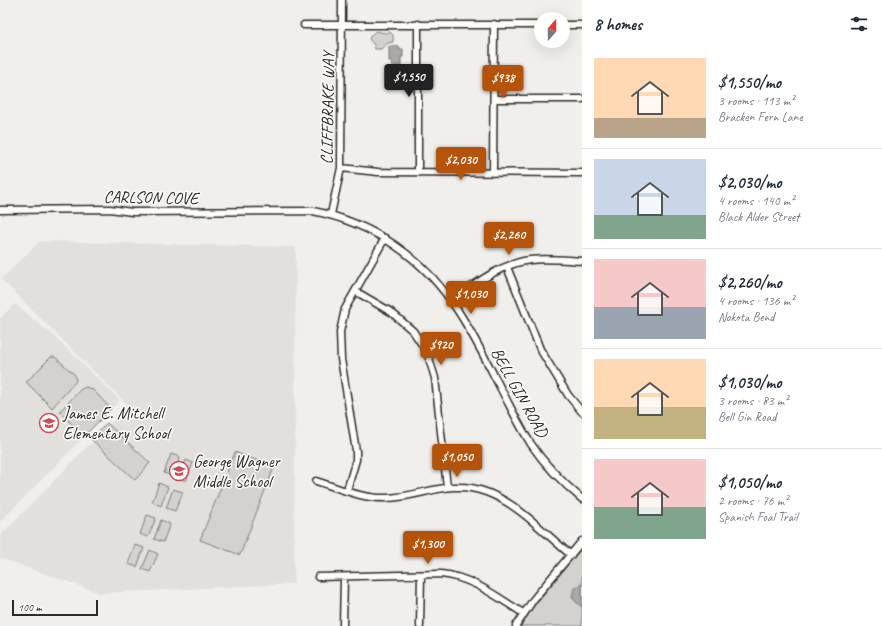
<!DOCTYPE html>
<meta charset="utf-8">
<style>
body{margin:0;font-family:Caveat,sans-serif;background:#f2f2f3;color:#1f2937;height:100vh;display:flex;flex-direction:column;font-size:15px;white-space:nowrap}
*{box-sizing:border-box;margin:0}
p{font-size:13px;color:#747a83}
.icon{flex:none;width:22px;height:22px;fill:none;stroke:currentColor;stroke-width:2;stroke-linecap:round;stroke-linejoin:round}
.map{position:relative;flex:1;overflow:hidden}
.side{display:flex;flex-direction:column;background:#fff;width:300px}
.side>*{flex:none}
.needle{width:26px;rotate:20deg}
.buttons{position:absolute;left:534px;top:12px;display:grid;gap:8px}
.buttons a{display:grid;place-items:center;width:36px;height:36px;border-radius:50%;background:#fff;box-shadow:0 4px 16px #0002;font-size:20px}
.scale{position:absolute;left:12px;bottom:10px;width:86px;box-sizing:border-box;padding-left:4px;border:2px solid #2b2b2b;border-top:0;font-size:11px;line-height:14px;white-space:nowrap;color:#2b2b2b;-webkit-text-stroke:3px #fdfcf7;paint-order:stroke}
.price{position:absolute;translate:-50% -34px;padding:0 9px;border-radius:4px;background:#b45309;color:#fff;font-size:13px;line-height:26px;filter:drop-shadow(0 1px 2px #0008)}
.price::after{content:'';position:absolute;left:50%;top:24px;width:12px;height:9px;margin-left:-6px;background:inherit;clip-path:polygon(0 0,100% 0,50% 100%)}
.price.selected{background:#222;color:#fff}
ul{padding:0;list-style:none}
li{display:flex;align-items:center;gap:12px;height:100px;padding:0 12px}
li+li{border-top:1px solid #e0e1e3}
li span{display:grid;place-items:center;flex:none;width:112px;height:80px;border-radius:0px;color:#555}
li>.icon{margin-inline-start:auto}
span .icon{width:48px;height:48px;fill:#fffc;stroke-width:1}
li b{font-size:17px}
h2{display:flex;justify-content:space-between;align-items:center;height:48px;padding:0 12px;font-size:17px}
main{display:flex;flex:1;min-height:0}
.map>svg:first-child{display:block}
.built{fill:#e1e0dc}
.green{fill:#d3d2cf;stroke:#7f7e7d}
.water{fill:#aaa9a7;stroke:#777775}
.lines{fill:none;stroke-linecap:round;stroke-linejoin:round}
.minor-casing{stroke:#2b2b2b;stroke-width:9}
.minor{stroke:#fdfcf7;stroke-width:6}
.labels{text-anchor:middle;stroke-width:3;stroke-linejoin:round;paint-order:stroke}
.street-label{font-size:17px;fill:#2b2b2b;stroke:#fdfcf7}
.poi-label{font-size:17px;fill:#2b2b2b;stroke:#fdfcf7;text-anchor:start}
</style>
<main>
<div class="map">
<svg width="582" height="626" viewBox="0 0 582 626">
<rect width="100%" height="100%" fill="#f0efeb"/>
<filter id="ink" filterUnits="userSpaceOnUse"><feTurbulence type="fractalNoise" baseFrequency=".025" numOctaves="2"/><feDisplacementMap in="SourceGraphic" scale="8" xChannelSelector="R" yChannelSelector="G"/><feConvolveMatrix kernelMatrix="1 2 1 2 8 2 1 2 1" color-interpolation-filters="sRGB"/></filter>
<g filter="url(#ink)">
<path class="built" d="M 40,241 L 296,247 L 294,584 L 100,593 L 0,558 L 0,536 L 128,405 L 1,279 Z
M 15,304 L 54,336 L 120,400 L 0,522 L 0,318 Z"/>
<path class="green" d="M 376,31 L 385,33 L 390,32 L 393,35 L 393,42 L 388,43 L 381,49 L 375,49 L 374,45 L 369,39 L 371,35 Z
M 51,357 L 55,357 L 75,375 L 76,381 L 52,408 L 26,382 Z
M 86,387 L 93,390 L 111,409 L 83,437 L 60,411 L 81,389 Z
M 107,423 L 150,463 L 135,480 L 91,439 Z
M 235,452 L 274,467 L 240,555 L 200,540 Z
M 171,454 L 180,457 L 173,476 L 164,473 Z
M 186,460 L 193,463 L 186,481 L 178,478 Z
M 159,483 L 168,487 L 161,506 L 152,502 Z
M 173,489 L 183,492 L 175,511 L 166,508 Z
M 147,515 L 156,518 L 148,537 L 140,534 Z
M 161,520 L 170,524 L 163,542 L 154,539 Z
M 135,545 L 144,548 L 137,567 L 128,564 Z
M 582,548 L 582,626 L 521,626 L 534,606 Z
M 150,550 L 158,554 L 150,572 L 142,569 Z"/>
<path class="water" d="M 389,46 L 399,46 L 399,49 L 403,49 L 403,57 L 401,57 L 401,66 L 392,66 L 392,61 L 389,61 Z
M 582,584 L 582,607 L 576,602 L 572,597 L 574,588 Z"/>
<g class="lines">
<g class="minor-casing">
<path id="minor" d="M 304,25 L 541,25
M 563,25 L 582,25
M 494,99 L 582,99
M 341,168 L 378,172 L 582,173
M 418,172 L 418,24
M 493,173 L 494,24
M 0,210 L 110,209 L 132,212 L 313,211 C 374,223 425,259 458,311 C 475,337 488,364 502,391 C 511,408 520,427 531,444 C 545,465 563,483 582,499
M 331,214 L 341,168 L 342,0
M 507,267 L 540,349 L 568,395 L 582,412
M 355,291 L 391,312 L 413,331 L 427,352 L 435,378 L 447,487
M 452,301 C 475,284 500,264 530,260 C 547,258 565,260 582,261
M 316,481 C 339,488 362,499 387,498 C 422,497 450,478 486,492 C 519,504 544,533 571,555
M 347,490 L 356,460 L 356,451 L 341,359 L 340,332 L 345,309 L 385,238
M 318,577 L 441,574 C 472,577 497,597 523,613
M 343,626 L 344,577
M 420,626 L 421,575
M 516,626 L 533,600 L 582,541"/>
</g>
<use href="#minor" class="minor"/>
</g>
</g>
<defs>
<g id="school-ring" transform="scale(1)"><circle r="9.5" fill="#fdfcf7" stroke="#d1495b" stroke-width="1.5"/><path d="M0-5L7-2L0 1L-7-2ZM-4 1L0 2.5L4 1V4Q0 6-4 4Z" fill="#d1495b"/></g>
</defs>
<g fill-rule="evenodd">
<use href="#school-ring" x="49" y="423"/>
<use href="#school-ring" x="179" y="471"/>
</g>
<g class="labels">
<g class="street-label">
<text transform="translate(327 108) rotate(-89)" y="6">CLIFFBRAKE WAY</text>
<text transform="translate(151 197) rotate(1)" y="6">CARLSON COVE</text>
<text transform="translate(520 392) rotate(61)" y="6">BELL GIN ROAD</text>
</g>
<g class="poi-label">
<text x="63" y="419">James E. Mitchell<tspan x="63" dy="20">Elementary School</tspan></text>
<text x="193" y="467">George Wagner<tspan x="193" dy="20">Middle School</tspan></text>
</g>
</g>
</svg>
<div class="buttons">
<a><svg class="needle" viewBox="-14 -14 28 28"><path d="M0-13l5 13h-10z" fill="#e53935"/><path d="M0 13l5-13h-10z" fill="#747a83"/></svg></a>
</div>
<div class="scale">100 m</div>
<b class="price selected" style="left:409px;top:98px">$1,550</b>
<b class="price" style="left:503px;top:99px">$938</b>
<b class="price" style="left:461px;top:181px">$2,030</b>
<b class="price" style="left:509px;top:256px">$2,260</b>
<b class="price" style="left:471px;top:315px">$1,030</b>
<b class="price" style="left:441px;top:366px">$920</b>
<b class="price" style="left:457px;top:478px">$1,050</b>
<b class="price" style="left:428px;top:565px">$1,300</b>
</div>
<section class="side">
<h2>8 homes<svg class="icon" aria-label="filters" viewBox="0 0 24 24"><path d="M4 7h16M4 17h16"/><circle cx="9" cy="7" r="2"/><circle cx="15" cy="17" r="2"/></svg></h2>
<ul>
<li><span style="background:linear-gradient(#ffd9b3 75%,#b9a48a 0)"><svg class="icon" aria-label="home" viewBox="0 0 24 24"><path d="M3 11l9-7 9 7M6 9v11h12V9"/></svg></span><div><b>$1,550/mo</b><p>3 rooms · 113 m²</p><p>Bracken Fern Lane</p></div></li>
<li><span style="background:linear-gradient(#c9d6e8 70%,#7fa58c 0)"><svg class="icon" aria-label="home" viewBox="0 0 24 24"><path d="M3 11l9-7 9 7M6 9v11h12V9"/></svg></span><div><b>$2,030/mo</b><p>4 rooms · 140 m²</p><p>Black Alder Street</p></div></li>
<li><span style="background:linear-gradient(#f6c9c9 60%,#9aa5b1 0)"><svg class="icon" aria-label="home" viewBox="0 0 24 24"><path d="M3 11l9-7 9 7M6 9v11h12V9"/></svg></span><div><b>$2,260/mo</b><p>4 rooms · 136 m²</p><p>Nokota Bend</p></div></li>
<li><span style="background:linear-gradient(#ffd9b3 60%,#c2b280 0)"><svg class="icon" aria-label="home" viewBox="0 0 24 24"><path d="M3 11l9-7 9 7M6 9v11h12V9"/></svg></span><div><b>$1,030/mo</b><p>3 rooms · 83 m²</p><p>Bell Gin Road</p></div></li>
<li><span style="background:linear-gradient(#f6c9c9 60%,#7fa58c 0)"><svg class="icon" aria-label="home" viewBox="0 0 24 24"><path d="M3 11l9-7 9 7M6 9v11h12V9"/></svg></span><div><b>$1,050/mo</b><p>2 rooms · 76 m²</p><p>Spanish Foal Trail</p></div></li>
</ul>
</section>
</main>
